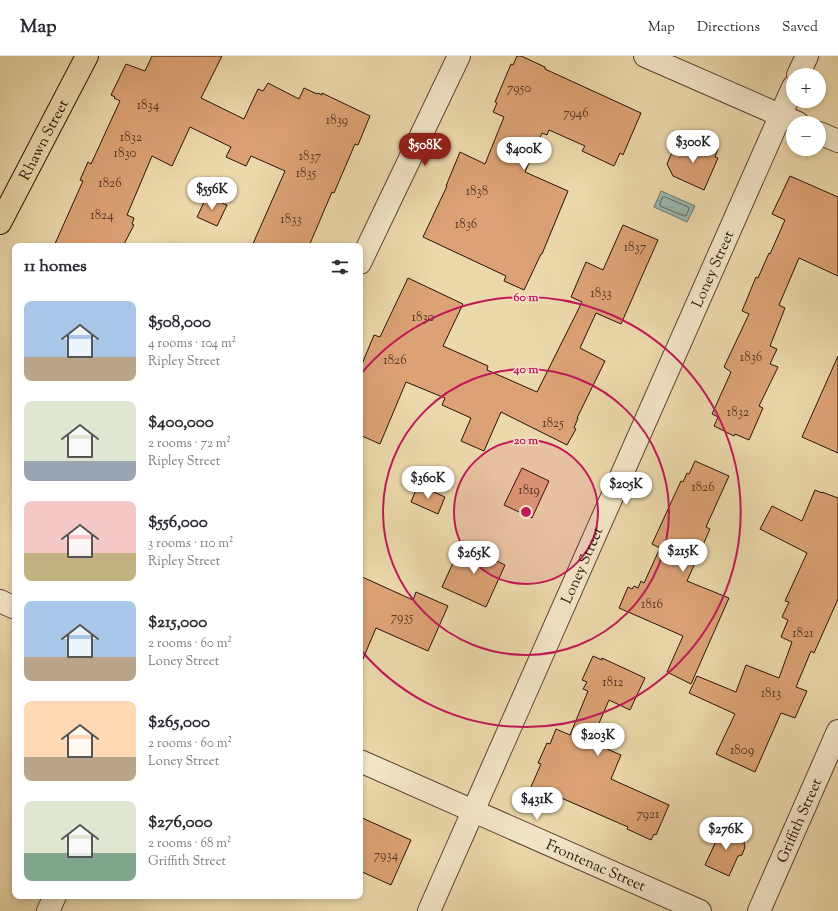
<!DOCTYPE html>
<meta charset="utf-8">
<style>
body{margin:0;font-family:"Sorts Mill Goudy",serif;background:#f2f2f3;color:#2b2b33;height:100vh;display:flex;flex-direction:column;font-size:15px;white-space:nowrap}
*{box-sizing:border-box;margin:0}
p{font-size:13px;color:#7c7c81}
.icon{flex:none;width:22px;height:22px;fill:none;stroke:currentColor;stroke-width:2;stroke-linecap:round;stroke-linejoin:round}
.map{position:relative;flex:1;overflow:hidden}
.panel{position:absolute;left:12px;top:187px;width:351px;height:656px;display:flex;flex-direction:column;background:#fff;border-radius:8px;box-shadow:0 2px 6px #0003}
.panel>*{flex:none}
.buttons{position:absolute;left:786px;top:12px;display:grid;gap:8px}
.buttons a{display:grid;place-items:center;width:40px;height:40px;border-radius:50%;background:#fff;box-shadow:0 2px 6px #0003;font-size:20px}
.price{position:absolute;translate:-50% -34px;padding:0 9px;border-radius:14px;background:#fff;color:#222;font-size:13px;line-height:26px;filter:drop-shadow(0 1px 2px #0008)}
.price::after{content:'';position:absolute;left:50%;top:24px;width:12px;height:9px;margin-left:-6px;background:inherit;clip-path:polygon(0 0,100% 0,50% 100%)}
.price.current{background:#8f2418;color:#fff}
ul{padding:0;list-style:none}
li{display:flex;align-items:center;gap:12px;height:100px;padding:0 12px}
li span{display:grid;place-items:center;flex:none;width:112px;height:80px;border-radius:8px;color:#555}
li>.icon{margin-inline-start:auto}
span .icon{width:48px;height:48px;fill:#fffc;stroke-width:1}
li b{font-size:17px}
h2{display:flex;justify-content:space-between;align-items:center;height:48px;padding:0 12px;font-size:17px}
header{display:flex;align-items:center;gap:24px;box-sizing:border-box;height:56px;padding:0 20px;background:#fff;border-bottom:1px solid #e1e1e2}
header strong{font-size:19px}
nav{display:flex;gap:22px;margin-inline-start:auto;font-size:14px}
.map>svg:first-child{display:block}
.water{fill:url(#water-ripples);stroke:#6d766e}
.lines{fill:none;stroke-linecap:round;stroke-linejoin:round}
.shore{stroke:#62665d;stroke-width:1}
.building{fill:#dca275;stroke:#2a1209}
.minor-casing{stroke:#5a4432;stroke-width:24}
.major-casing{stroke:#2a1209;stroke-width:24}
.minor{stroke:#f3e6c8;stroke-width:22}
.major{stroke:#ecd9ab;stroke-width:22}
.ring{fill:none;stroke:#c2185b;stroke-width:2}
.labels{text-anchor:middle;stroke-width:3;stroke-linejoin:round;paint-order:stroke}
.number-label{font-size:13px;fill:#563624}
.street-label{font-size:15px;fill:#2a1209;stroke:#f3e6c8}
.centre{fill:#c2185b;stroke:#f3e6c8;stroke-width:2}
.ring-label{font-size:12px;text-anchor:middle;font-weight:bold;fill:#c2185b;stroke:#f3e6c8;stroke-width:3;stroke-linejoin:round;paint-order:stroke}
</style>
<header>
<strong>Map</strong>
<nav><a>Map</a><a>Directions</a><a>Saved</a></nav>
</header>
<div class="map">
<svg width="838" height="855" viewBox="0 0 838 855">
<defs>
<pattern id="water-ripples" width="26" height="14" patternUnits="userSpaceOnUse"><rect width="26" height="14" fill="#9ab9b1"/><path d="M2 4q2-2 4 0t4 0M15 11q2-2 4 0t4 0" fill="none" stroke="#859e97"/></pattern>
</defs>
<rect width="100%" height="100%" fill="#ecd9ab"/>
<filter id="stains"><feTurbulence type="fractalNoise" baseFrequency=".005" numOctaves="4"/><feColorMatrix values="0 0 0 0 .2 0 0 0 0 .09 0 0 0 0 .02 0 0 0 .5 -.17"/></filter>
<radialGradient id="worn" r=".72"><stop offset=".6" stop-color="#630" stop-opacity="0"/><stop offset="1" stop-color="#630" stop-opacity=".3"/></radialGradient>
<path class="water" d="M 661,135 L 695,150 L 687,166 L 654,151 Z"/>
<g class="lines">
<path class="shore" d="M 665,141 L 688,151 L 689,153 L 686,160 L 684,160 L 660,150 L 660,148 L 662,142 Z"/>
</g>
<path class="building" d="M 152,0 L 222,0 L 201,42 L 244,63 L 258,33 L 263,35 L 268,27 L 299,43 L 304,32 L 317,38 L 318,37 L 322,39 L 322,37 L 370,60 L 358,89 L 355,88 L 334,137 L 332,136 L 309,190 L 252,190 L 285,115 L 251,100 L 246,110 L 226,101 L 231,91 L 190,71 L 172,110 L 152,100 L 127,159 L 134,162 L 132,168 L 134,169 L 123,190 L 54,190 L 83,125 L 80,124 L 88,106 L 91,108 L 120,45 L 114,42 L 115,41 L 111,39 L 126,8 L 145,15 Z
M 517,0 L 521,0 L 545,11 L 545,13 L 641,57 L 623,99 L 620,97 L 614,110 L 582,95 L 585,90 L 549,74 L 547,79 L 542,77 L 525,116 L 568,135 L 542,198 L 541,198 L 524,234 L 504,225 L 506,220 L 423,181 L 447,130 L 446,130 L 460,96 L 485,108 L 504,61 L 493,56 L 497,47 L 495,46 L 511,8 L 513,9 Z
M 697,84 L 718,93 L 715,101 L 718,102 L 704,134 L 673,120 L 667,108 L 676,87 L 691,94 L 692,91 L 694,92 Z
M 790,120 L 838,141 L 838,220 L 799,202 L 779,249 L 785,252 L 770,290 L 777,293 L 770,308 L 778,311 L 759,350 L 763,352 L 749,384 L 735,378 L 734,380 L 714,370 L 718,361 L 712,358 L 731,316 L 724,311 L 749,258 L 742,255 L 756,221 L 758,222 L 769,197 L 770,198 L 785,164 L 772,158 Z
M 207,140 L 227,149 L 217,170 L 197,161 Z
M 623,169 L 658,184 L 621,268 L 596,257 L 580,292 L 605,305 L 577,362 L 578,362 L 574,372 L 576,373 L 567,389 L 501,356 L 484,395 L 461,385 L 471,362 L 442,349 L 445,342 L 406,326 L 380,388 L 360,379 L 360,313 L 374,279 L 380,281 L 408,222 L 463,248 L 443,290 L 488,310 L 487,314 L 537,336 L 582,246 L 571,241 L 586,206 L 603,214 Z
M 838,300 L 838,397 L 802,381 Z
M 695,405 L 729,420 L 706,471 L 710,473 L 687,525 L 729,542 L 691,628 L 667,616 L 683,580 L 619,552 L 628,531 L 632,533 L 634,530 L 638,532 L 641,525 L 644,527 L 660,492 L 652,488 L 681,425 L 683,426 L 687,417 L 689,418 Z
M 522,412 L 549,425 L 532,462 L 504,449 Z
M 418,429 L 445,441 L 438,458 L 411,446 Z
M 815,434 L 822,437 L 822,436 L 838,442 L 838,543 L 814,597 L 811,595 L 796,631 L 807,635 L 795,662 L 781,657 L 755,716 L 716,698 L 735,658 L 689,637 L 697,620 L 736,636 L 746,609 L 779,622 L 792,586 L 781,581 L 788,564 L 782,561 L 789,546 L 785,545 L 807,497 L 760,473 L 772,450 L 802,465 Z
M 463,485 L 482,494 L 481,497 L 505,509 L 486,551 L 442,531 Z
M 360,520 L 413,544 L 416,536 L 448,550 L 428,595 L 376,572 L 360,610 Z
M 593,600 L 602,604 L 602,602 L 645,622 L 630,654 L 609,644 L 591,686 L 621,699 L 611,723 L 669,749 L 656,779 L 654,778 L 651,784 L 627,773 L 628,771 L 559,741 L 557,745 L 530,733 L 541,708 L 538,707 L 547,687 L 550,688 L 556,673 L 570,679 L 588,635 L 583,633 L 587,626 L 582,624 Z
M 360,761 L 411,784 L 391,829 L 360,815 Z
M 723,770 L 746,781 L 744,787 L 745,791 L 742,799 L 738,800 L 729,820 L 705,809 Z"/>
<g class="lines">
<g class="minor-casing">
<g id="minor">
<path d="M 645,0 L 798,67"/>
<path d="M 798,19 L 807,0"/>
<path d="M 819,77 L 838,85"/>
<path d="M 360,207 L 459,0"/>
<path d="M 0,545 L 15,552"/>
<path id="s1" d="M 360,705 L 700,855"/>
<path d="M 48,855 L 55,840"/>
<path id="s2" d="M 429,855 L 793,31"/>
<path id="s3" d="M 759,855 L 838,675"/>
</g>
</g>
<g class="major-casing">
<g id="major">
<path id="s4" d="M 0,167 L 87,0"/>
</g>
</g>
<use href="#minor" class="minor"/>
<use href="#major" class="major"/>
</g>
<circle cx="526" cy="456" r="72" fill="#c2185b" fill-opacity=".12"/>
<g class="ring">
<circle cx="526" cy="456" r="72"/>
<circle cx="526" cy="456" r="143"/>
<path d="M360 319A215 215 0 1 1 360 593"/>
</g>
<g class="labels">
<g class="number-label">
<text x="519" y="36">7950</text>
<text x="148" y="53">1834</text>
<text x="576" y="61">7946</text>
<text x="337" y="68">1839</text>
<text x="131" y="85">1832</text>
<text x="125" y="101">1830</text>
<text x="310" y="104">1837</text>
<text x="306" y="121">1835</text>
<text x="110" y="131">1826</text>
<text x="477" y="139">1838</text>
<text x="102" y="163">1824</text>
<text x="291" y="167">1833</text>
<text x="466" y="172">1836</text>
<text x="635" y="195">1837</text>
<text x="601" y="241">1833</text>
<text x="423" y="265">1830</text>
<text x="751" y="305">1836</text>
<text x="395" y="308">1826</text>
<text x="738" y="360">1832</text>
<text x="553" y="371">1825</text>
<text x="703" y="435">1826</text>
<text x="529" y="438">1819</text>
<text x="652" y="552">1816</text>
<text x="402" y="565">7935</text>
<text x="803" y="581">1821</text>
<text x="613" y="630">1812</text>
<text x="771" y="641">1813</text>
<text x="742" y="698">1809</text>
<text x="648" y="762">7921</text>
<text x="386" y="803">7934</text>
</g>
<g class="street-label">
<text dy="5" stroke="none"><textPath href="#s4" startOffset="94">Rhawn Street</textPath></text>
<text dy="5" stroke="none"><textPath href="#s2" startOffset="702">Loney Street</textPath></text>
<text dy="5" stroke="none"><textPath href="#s2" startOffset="378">Loney Street</textPath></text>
<text dy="5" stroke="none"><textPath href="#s3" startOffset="99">Griffith Street</textPath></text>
<text dy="5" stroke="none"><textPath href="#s1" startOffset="258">Frontenac Street</textPath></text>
</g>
</g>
<circle cx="526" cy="456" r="6" class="centre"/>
<g class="ring-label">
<text x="526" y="245">60 m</text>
<text x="526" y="317">40 m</text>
<text x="526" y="388">20 m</text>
</g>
<rect width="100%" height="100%" filter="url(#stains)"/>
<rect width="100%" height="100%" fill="url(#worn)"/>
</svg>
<div class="buttons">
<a>+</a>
<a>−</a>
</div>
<b class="price" style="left:693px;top:108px">$300K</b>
<b class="price current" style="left:425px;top:111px">$508K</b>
<b class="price" style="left:524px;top:115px">$400K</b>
<b class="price" style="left:212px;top:155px">$556K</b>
<b class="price" style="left:428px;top:444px">$360K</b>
<b class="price" style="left:626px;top:450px">$205K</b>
<b class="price" style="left:683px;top:517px">$215K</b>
<b class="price" style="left:474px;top:519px">$265K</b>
<b class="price" style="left:598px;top:701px">$203K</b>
<b class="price" style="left:537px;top:765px">$431K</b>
<b class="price" style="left:726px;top:795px">$276K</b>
<section class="panel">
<h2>11 homes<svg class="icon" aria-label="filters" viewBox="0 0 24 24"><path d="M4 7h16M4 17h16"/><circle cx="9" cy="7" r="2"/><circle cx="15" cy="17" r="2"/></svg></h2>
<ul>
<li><span style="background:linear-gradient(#a9c7e8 70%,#b9a48a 0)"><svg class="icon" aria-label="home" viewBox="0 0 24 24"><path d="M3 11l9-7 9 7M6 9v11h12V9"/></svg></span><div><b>$508,000</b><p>4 rooms · 104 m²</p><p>Ripley Street</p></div></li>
<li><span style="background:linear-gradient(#dfe7d0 75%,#9aa5b1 0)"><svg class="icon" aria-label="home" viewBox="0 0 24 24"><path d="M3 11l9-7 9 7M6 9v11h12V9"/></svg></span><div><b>$400,000</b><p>2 rooms · 72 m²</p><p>Ripley Street</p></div></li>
<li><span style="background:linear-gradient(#f6c9c9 65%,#c2b280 0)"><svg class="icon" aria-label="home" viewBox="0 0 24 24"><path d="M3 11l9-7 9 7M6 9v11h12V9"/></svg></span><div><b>$556,000</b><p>3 rooms · 110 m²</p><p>Ripley Street</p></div></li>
<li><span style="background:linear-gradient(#a9c7e8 70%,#b9a48a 0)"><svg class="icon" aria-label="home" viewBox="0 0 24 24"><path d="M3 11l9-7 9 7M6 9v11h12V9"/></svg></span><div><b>$215,000</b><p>2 rooms · 60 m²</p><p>Loney Street</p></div></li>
<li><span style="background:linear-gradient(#ffd9b3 70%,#b9a48a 0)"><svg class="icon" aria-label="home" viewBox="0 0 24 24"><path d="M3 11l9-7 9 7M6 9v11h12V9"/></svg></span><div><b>$265,000</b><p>2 rooms · 60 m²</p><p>Loney Street</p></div></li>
<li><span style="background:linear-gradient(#dfe7d0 65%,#7fa58c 0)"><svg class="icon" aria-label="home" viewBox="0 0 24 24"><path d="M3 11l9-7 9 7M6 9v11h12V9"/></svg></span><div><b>$276,000</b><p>2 rooms · 68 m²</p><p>Griffith Street</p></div></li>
</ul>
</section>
</div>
